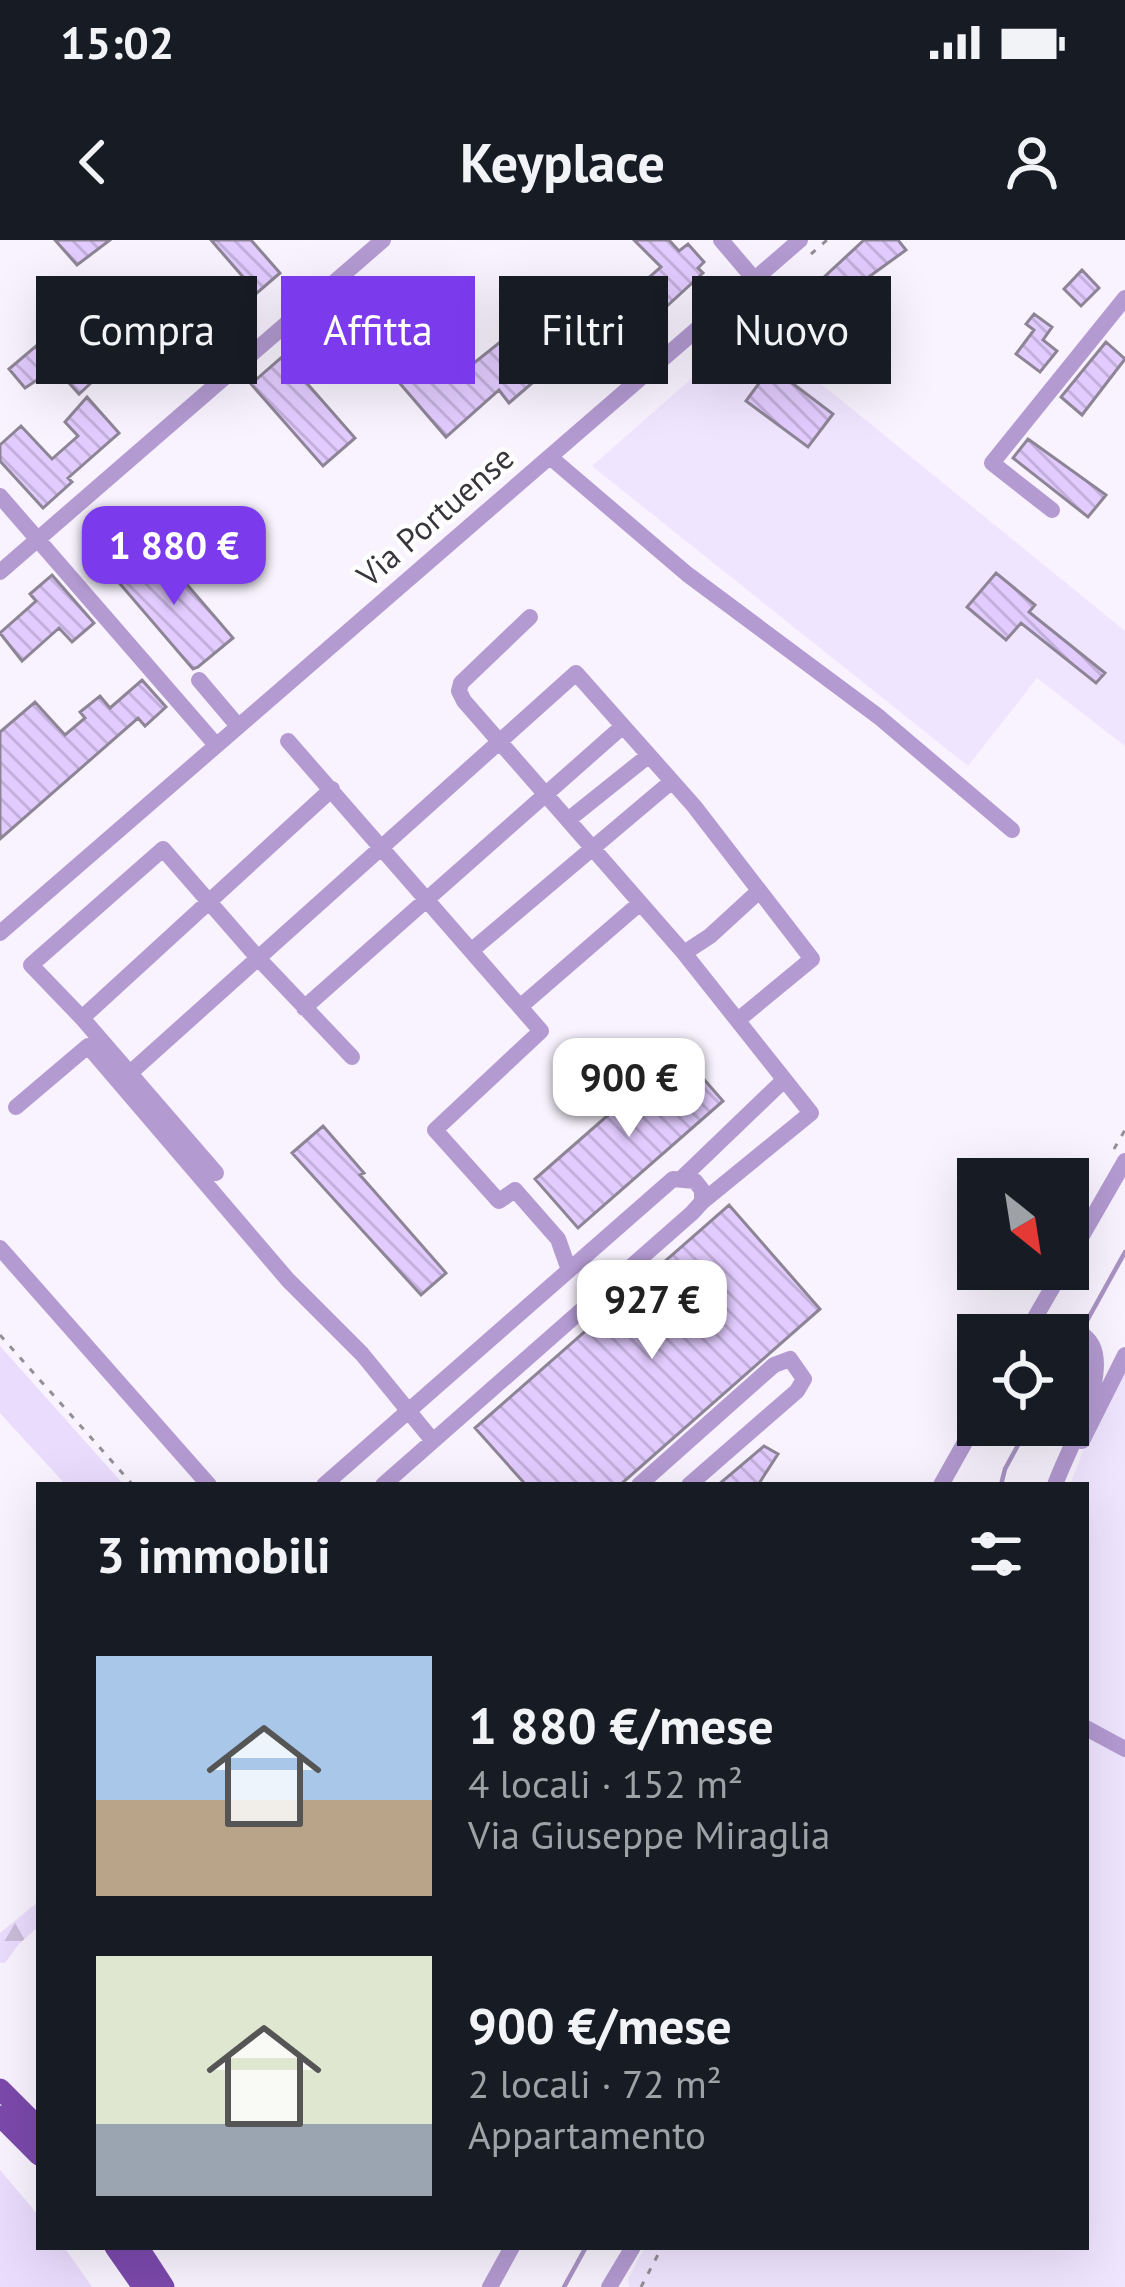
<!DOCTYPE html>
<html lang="it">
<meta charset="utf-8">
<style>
body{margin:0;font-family:"PT Sans",sans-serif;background:#20242c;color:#f1f3f6;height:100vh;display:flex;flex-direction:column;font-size:45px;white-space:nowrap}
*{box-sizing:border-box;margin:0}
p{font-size:39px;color:#9ea1a6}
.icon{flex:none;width:66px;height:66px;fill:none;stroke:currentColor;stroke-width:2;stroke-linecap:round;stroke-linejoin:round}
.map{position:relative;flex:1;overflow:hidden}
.sheet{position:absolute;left:36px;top:1242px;width:1053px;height:768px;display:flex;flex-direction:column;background:#171b24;border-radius:0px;box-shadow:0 12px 48px #0002}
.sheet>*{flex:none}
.banner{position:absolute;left:36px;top:36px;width:1053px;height:108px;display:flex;gap:24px}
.needle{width:78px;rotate:150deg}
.tools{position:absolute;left:957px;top:918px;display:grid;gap:24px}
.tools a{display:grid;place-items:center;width:132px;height:132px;border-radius:0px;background:#171b24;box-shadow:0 12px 48px #0002;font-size:60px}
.price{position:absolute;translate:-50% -102px;padding:0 27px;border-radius:24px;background:#fff;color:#222;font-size:39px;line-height:78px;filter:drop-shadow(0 3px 6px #0008)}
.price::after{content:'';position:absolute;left:50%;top:72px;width:36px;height:27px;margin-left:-18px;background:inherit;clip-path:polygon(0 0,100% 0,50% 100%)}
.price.active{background:#7c3aed;color:#fff}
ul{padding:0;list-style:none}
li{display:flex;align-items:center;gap:36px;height:300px;padding:0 60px}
li span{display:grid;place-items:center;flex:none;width:336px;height:240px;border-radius:0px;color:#555}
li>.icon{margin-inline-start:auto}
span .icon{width:144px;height:144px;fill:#fffc;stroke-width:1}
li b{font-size:51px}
h2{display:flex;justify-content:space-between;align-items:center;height:144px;padding:0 60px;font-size:51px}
.tag{padding:0 42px;border-radius:0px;background:#171b24;box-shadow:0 12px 48px #0002;font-size:42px;line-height:108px}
.tag.active{background:#7c3aed;color:#fff}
.status{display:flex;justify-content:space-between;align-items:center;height:84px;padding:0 60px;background:#171b24;direction:ltr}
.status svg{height:33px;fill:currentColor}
header{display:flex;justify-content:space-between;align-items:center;height:156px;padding:0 60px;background:#171b24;font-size:54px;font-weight:600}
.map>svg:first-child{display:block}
.built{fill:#f0e5ff}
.grass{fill:#eadcfd}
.forest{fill:url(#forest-firs)}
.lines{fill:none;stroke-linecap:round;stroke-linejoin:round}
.stream{stroke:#a993c4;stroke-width:4.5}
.building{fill:url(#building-back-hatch);stroke:#8d8596;stroke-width:3}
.path{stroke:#938f98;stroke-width:3;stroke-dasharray:6 9;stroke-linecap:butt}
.minor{stroke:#b39ad1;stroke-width:16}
.major{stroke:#7b49ac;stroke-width:21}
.labels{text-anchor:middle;stroke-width:9;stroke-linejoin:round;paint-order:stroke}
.street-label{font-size:33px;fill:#38353c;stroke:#fff}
</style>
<div class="status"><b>15:02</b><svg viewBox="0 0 49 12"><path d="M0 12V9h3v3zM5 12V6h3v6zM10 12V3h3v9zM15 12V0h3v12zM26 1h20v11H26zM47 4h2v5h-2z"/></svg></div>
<header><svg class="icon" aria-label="back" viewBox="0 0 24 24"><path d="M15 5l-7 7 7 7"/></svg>Keyplace<svg class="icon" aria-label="person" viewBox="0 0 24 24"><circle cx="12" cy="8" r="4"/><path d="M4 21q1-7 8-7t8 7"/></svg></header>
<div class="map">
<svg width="1125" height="2047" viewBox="0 0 1125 2047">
<defs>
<pattern id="forest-firs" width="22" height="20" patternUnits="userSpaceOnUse" patternTransform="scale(3)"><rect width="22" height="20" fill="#eadcfd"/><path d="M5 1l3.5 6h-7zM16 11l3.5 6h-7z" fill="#c9bdda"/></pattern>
<pattern id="building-back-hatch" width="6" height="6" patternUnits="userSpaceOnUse" patternTransform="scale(3)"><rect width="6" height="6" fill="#e2cbfe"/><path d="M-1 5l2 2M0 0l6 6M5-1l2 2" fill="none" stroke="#c3afdb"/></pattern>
</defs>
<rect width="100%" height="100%" fill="#f8f3fe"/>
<path class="built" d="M 756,82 L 776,107 L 1125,391 L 1125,506 L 1037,438 L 968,526 L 592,226 Z
M 1125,1130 L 1125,2047 L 629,2047 L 628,2039 L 645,2007 L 1086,2007 L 1086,1245 L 1070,1245 L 1090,1193 Z"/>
<path class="grass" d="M 0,1106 L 124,1245 L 66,1245 L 0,1173 Z
M 0,1930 L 39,1976 L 39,2007 L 64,2007 L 92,2047 L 0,2047 Z"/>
<path class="forest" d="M 39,1661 L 39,1686 L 18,1705 L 5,1723 L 0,1723 L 0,1693 Z"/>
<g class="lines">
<path class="stream" d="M 1068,1115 L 1125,1012
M 1001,1245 L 1005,1229 L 1029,1185
M 564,2047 L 586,2007"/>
</g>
<path class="building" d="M 55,0 L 110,0 L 77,25 Z
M 211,0 L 251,0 L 280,33 L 257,53 Z
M 634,0 L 669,0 L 679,11 L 688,4 L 704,22 L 698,28 L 703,33 L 654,78 L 631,53 L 661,27 Z
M 864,0 L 898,0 L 906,10 L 859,44 L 829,72 L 809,51 Z
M 1082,30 L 1099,48 L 1081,66 L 1064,49 Z
M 136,52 L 149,67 L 154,62 L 169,79 L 141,103 L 114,72 Z
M 223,52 L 249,82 L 226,102 L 200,73 Z
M 548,60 L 582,100 L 509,163 L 499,150 L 446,197 L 360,97 L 399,65 L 459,135 L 504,99 L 510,105 L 525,90 L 523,84 Z
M 1034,74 L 1052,87 L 1043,100 L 1057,111 L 1040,132 L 1016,114 L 1034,90 L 1026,84 Z
M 819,88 L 860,122 L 851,132 L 810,98 Z
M 1106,102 L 1125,119 L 1082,175 L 1061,157 Z
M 36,106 L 55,128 L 25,148 L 9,129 Z
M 283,116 L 355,198 L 323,226 L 251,144 Z
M 75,123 L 92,142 L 79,154 L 62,135 Z
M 771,127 L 833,174 L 808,207 L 746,161 Z
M 87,157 L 119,193 L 68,238 L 72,242 L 43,268 L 0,221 L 0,205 L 21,186 L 52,219 L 78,196 L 65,182 Z
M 1028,199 L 1106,255 L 1088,277 L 1013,218 Z
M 153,305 L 233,398 L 198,427 L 193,429 L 115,338 Z
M 996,333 L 1035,365 L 1029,372 L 1105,433 L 1096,443 L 1021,383 L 1006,400 L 967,367 Z
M 52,335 L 94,383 L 72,402 L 59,388 L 22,421 L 0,393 L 36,361 L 30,354 Z
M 142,440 L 166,467 L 145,486 L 138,478 L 0,599 L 0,492 L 35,462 L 65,495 L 85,478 L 80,472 L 100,456 L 110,468 Z
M 680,812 L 723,861 L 578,988 L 535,939 Z
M 323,886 L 364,933 L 360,935 L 446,1033 L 421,1055 L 292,913 Z
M 729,965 L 820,1069 L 620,1245 L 526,1245 L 475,1188 Z
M 764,1206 L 778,1214 L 758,1245 L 718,1245 Z"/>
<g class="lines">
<path class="path" d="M 811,14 L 827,0
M 1114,909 L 1125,890
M 0,1095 L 133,1245
M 970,1166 L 978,1151
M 641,2047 L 662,2007"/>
<path class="minor" d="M 721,0 L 755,40
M 550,217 L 687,334 L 879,477 L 1012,590
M 0,256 L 216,505
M 1052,270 L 992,223 L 1125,58
M 0,332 L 383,0
M 530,377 L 461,443 L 459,451 L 464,461 L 684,713 L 811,873 L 702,962
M 199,440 L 238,486
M 288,501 L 541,791 L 435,890 L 496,958 L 499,961 L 515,950 L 558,999 L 569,1030
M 568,580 L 648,516
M 0,693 L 800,0
M 472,710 L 671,542
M 684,713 L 710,696 L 758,652
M 521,766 L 639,664
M 304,768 L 623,486
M 82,778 L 31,725 L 163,609 L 258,718 L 352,817
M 130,833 L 576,433 L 694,566 L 812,719 L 738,780
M 16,867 L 88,806 L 288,1040 L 362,1114 L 433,1201
M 216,933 L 82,778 L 332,549
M 683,937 L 784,840
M 0,1008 L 209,1245
M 1068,1020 L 1125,921
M 1025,1095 L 1063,1029
M 1044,1095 C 1057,1088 1068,1086 1081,1094 C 1122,1117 1067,1210 1055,1245
M 1082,1201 L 1125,1115
M 324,1245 L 673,939 L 695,941 L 702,950 L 702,962 L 692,973 L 383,1245
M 639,1245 L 774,1125 L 790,1119 L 804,1139 L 797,1151 L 689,1245
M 941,1245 L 978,1179
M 1086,1488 L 1125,1509
M 490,2047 L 512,2007
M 609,2047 L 633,2007"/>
<path class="major" d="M 0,1849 L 39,1888
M 0,1876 L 39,1915
M 115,2007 L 143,2047
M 138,2007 L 164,2047"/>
</g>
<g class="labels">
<g class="street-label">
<text transform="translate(435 276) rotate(-41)" y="12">Via Portuense</text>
</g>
</g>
</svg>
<div class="tools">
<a><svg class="needle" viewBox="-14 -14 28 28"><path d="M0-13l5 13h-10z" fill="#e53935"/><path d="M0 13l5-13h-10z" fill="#9ea1a6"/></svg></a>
<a><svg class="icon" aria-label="locate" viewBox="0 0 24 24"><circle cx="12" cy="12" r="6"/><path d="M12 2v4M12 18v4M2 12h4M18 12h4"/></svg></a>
</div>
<b class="price active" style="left:174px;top:368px">1 880 €</b>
<b class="price" style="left:629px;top:900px">900 €</b>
<b class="price" style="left:652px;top:1122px">927 €</b>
<div class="banner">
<a class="tag">Compra</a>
<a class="tag active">Affitta</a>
<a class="tag">Filtri</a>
<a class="tag">Nuovo</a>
</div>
<section class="sheet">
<h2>3 immobili<svg class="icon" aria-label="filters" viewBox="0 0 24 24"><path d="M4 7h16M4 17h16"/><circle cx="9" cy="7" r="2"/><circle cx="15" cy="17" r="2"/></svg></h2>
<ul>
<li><span style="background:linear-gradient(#a9c7e8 60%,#b9a48a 0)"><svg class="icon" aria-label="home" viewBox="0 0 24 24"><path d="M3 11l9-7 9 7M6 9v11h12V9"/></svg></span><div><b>1 880 €/mese</b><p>4 locali · 152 m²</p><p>Via Giuseppe Miraglia</p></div></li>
<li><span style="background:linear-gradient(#dfe7d0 70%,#9aa5b1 0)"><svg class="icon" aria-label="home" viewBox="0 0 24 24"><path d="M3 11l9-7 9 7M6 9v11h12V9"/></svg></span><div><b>900 €/mese</b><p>2 locali · 72 m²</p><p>Appartamento</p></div></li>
</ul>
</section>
</div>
